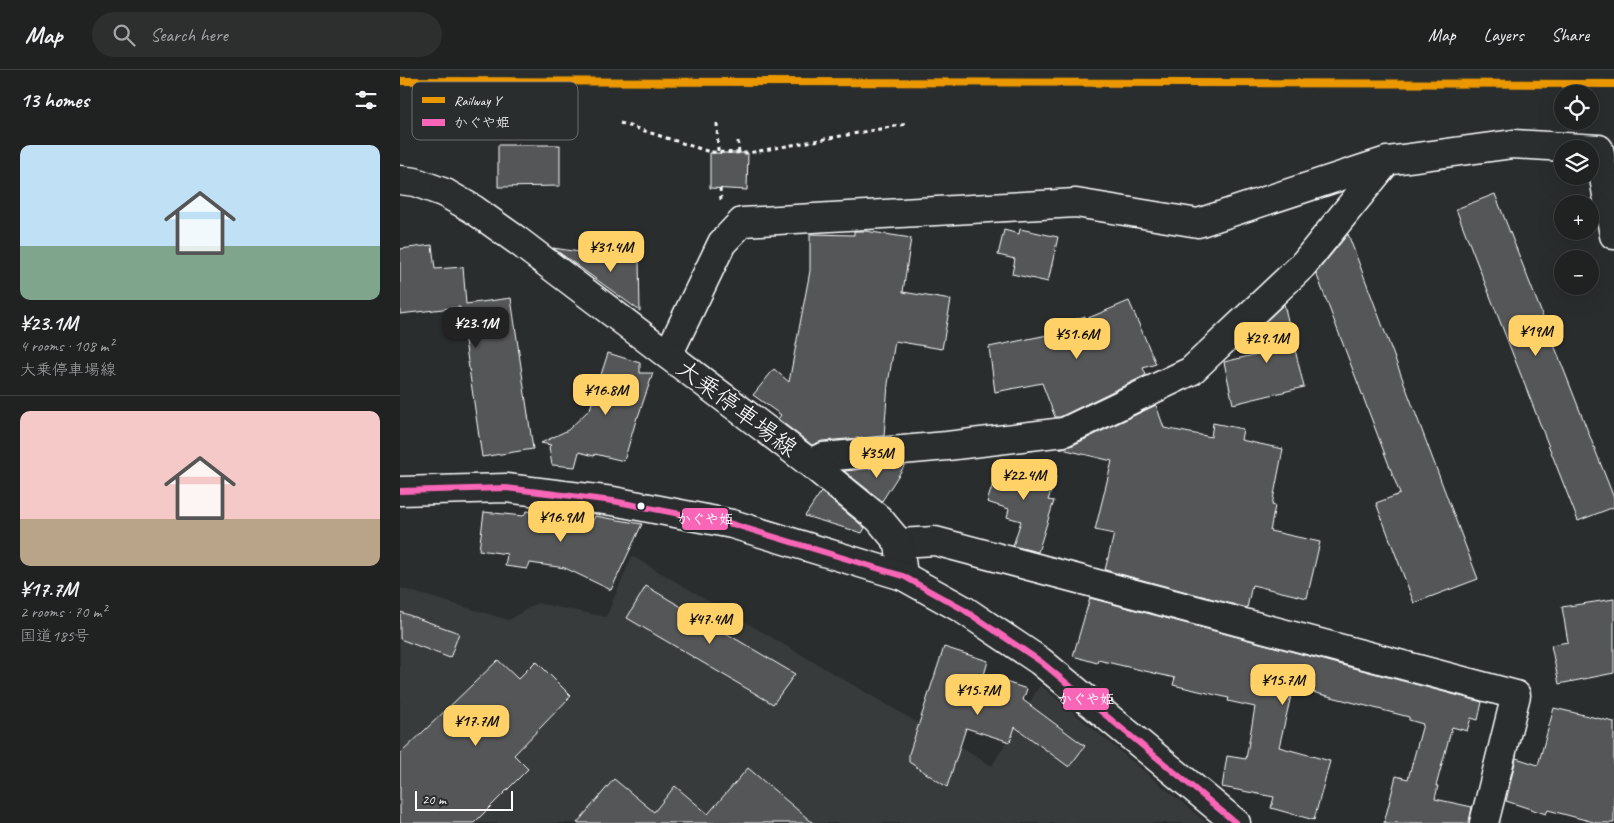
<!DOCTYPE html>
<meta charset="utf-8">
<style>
body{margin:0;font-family:Caveat,"Klee One",sans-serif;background:#2d2f2f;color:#f1f3f6;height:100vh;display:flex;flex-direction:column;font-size:19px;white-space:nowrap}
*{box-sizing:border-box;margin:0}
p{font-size:16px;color:#a2a4a5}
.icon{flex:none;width:28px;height:28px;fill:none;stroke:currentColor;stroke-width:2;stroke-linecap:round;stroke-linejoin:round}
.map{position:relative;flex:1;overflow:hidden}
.side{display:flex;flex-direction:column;background:#202222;width:400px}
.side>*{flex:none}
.fabs{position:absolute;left:1154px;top:15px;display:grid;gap:10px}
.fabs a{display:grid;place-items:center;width:45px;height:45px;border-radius:50%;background:#202222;box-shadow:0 5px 20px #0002,0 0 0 1px #3d3f40;font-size:25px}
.scale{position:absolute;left:15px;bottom:12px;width:98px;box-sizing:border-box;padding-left:5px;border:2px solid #fff;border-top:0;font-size:14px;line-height:18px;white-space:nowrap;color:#fff;-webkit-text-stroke:4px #2a2d2e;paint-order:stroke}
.price{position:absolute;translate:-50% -42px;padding:0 11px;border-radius:10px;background:#ffd166;color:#111;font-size:16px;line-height:32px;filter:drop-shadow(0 1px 2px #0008)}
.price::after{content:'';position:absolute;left:50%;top:30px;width:15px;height:11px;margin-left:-8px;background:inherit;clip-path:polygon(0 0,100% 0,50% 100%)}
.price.current{background:#222;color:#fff}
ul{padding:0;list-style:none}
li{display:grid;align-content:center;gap:10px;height:265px;padding:0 20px}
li+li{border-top:1px solid #3d3f40}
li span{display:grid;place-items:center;height:155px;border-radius:10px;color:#555}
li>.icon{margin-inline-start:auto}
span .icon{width:90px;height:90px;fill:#fffc;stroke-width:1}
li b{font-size:21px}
h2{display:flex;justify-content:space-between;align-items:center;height:60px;padding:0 20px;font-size:21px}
header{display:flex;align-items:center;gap:30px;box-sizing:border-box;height:70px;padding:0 25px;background:#202222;border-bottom:1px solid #3d3f40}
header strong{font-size:24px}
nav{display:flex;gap:28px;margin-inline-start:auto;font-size:18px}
.search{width:350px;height:45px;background:#2d2f2f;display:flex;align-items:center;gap:12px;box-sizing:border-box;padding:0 18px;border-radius:28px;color:#a2a4a5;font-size:19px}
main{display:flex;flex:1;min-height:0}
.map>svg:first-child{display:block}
.built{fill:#373a3b}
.building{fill:#555758;stroke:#fff}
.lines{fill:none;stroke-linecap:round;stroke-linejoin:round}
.minor-casing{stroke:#fff;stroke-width:31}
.secondary-casing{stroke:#fff;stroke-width:31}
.trunk-casing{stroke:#fff;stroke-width:31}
.path{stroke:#fff;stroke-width:3;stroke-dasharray:4 4;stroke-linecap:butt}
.minor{stroke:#2a2d2e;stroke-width:28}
.secondary{stroke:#2a2d2e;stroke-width:28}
.trunk{stroke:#2a2d2e;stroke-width:28}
.bus-1-casing{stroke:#2a2d2e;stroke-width:10}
.bus-1{stroke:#fa66b7;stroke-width:6}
.rail-1-casing{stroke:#2a2d2e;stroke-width:11}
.rail-1{stroke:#eb9800;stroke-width:8}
.bus-dot{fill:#fff;stroke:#2a2d2e;stroke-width:2}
.labels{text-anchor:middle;stroke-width:5;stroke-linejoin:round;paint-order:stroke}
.street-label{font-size:24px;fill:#fff;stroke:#2a2d2e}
.key{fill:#2a2d2e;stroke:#6a6c6d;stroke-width:1}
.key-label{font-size:14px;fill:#fff}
.line-badge{stroke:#2a2d2e;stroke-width:2}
.badge-label{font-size:14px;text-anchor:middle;font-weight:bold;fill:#fff}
</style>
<header>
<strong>Map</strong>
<div class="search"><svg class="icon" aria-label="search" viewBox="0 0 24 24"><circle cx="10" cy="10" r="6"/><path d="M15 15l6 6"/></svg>Search here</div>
<nav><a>Map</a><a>Layers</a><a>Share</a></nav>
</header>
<main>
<section class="side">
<h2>13 homes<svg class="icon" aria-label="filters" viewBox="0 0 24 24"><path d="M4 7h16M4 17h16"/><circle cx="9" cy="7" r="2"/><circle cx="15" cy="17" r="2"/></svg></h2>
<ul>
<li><span style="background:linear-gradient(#bfe0f5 65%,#7fa58c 0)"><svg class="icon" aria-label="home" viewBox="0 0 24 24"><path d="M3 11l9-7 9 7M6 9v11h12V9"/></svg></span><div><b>¥23.1M</b><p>4 rooms · 108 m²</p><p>大乗停車場線</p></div></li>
<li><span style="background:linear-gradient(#f6c9c9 70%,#b9a48a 0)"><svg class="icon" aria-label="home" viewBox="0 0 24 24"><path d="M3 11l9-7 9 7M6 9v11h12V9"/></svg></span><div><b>¥17.7M</b><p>2 rooms · 70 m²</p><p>国道185号</p></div></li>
</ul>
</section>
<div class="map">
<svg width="1214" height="753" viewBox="0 0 1214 753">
<rect width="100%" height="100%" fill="#2a2d2e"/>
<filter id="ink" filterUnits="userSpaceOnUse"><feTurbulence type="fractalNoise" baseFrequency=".02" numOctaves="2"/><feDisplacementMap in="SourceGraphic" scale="10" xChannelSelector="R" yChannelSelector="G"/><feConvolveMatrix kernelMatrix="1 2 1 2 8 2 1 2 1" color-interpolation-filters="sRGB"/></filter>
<g filter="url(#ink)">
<path class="built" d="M 232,486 L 592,696 L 640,615 L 807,753 L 0,753 L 0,518 L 109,550 L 137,533 L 206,547 Z"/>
<path class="building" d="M 98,75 L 160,75 L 160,116 L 98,117 Z
M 310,83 L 348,83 L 347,120 L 310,118 Z
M 1095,124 L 1214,428 L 1214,437 L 1178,451 L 1056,139 Z
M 620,159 L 658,167 L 648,212 L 612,204 L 615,189 L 598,185 L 604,160 L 619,164 Z
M 454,161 L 465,161 L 511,168 L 503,222 L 551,230 L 542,279 L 495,271 L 488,314 L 484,366 L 422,371 L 412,375 L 378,349 L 381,345 L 353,325 L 374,299 L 389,312 L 410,201 L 410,164 L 454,165 Z
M 948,164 L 1078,509 L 1014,533 L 976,433 L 1000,424 L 916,203 Z
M 32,175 L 35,199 L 63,197 L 66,234 L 111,228 L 133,379 L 82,387 L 60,237 L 0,244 L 0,179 Z
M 153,178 L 239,191 L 240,241 Z
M 729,231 L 756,294 L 743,298 L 746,305 L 660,347 L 655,347 L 642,313 L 595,322 L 589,277 L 662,262 L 660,255 L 685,246 L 686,249 Z
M 884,234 L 904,317 L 833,334 L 824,292 L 866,282 L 861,256 Z
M 208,283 L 240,293 L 240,303 L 253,303 L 238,347 L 237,347 L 224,391 L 195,384 L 194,386 L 179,382 L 175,397 L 152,395 L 149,377 L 151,375 L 141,373 L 168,360 L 190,339 Z
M 756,335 L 764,358 L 811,367 L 813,353 L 843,359 L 841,370 L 883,379 L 872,435 L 875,436 L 870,461 L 920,472 L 907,528 L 852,515 L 847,538 L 705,500 L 714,464 L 695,460 L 712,391 L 658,378 L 671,376 Z
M 601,389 L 656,407 L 648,430 L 654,431 L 638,482 L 613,476 L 621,451 L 607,447 L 609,439 L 587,432 Z
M 505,395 L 482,431 L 444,401 Z
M 421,422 L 465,458 L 462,463 L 405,446 Z
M 127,441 L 168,446 L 190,457 L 195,446 L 242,454 L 211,520 L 165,498 L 130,493 L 127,499 L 105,496 L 107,484 L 79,480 L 84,442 L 123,446 Z
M 246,516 L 395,604 L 373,634 L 227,548 Z
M 690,528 L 1082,632 L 1078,650 L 1071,648 L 1067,661 L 1052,657 L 1036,716 L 1038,716 L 1035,729 L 1072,737 L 1069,753 L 984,753 L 996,706 L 1008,709 L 1023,654 L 1009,650 L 1009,647 L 893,617 L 879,677 L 930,691 L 914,750 L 871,738 L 874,727 L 822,717 L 827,686 L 846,689 L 855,637 L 828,631 L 829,628 L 773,615 L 775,608 L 698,590 L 697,593 L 673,586 Z
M 1214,529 L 1214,603 L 1159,614 L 1151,575 L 1168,572 L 1162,537 Z
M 0,542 L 59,563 L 50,588 L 0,569 Z
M 544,577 L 588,591 L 584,605 L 627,619 L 623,630 L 685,676 L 669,697 L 615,657 L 610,672 L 566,658 L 547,717 L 509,692 L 509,684 Z
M 98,590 L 118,609 L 136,591 L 171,626 L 114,685 L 128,699 L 74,753 L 0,753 L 0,684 Z
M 1154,638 L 1214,652 L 1214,753 L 1197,753 L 1148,740 L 1146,744 L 1106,731 L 1116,688 L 1138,695 Z
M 348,698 L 413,753 L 177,753 L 214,709 L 254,742 L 275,716 L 308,744 Z"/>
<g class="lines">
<g class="minor-casing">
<path id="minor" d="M 0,110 L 15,112 L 45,123
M 268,285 L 322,173 L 342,152 L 676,133 L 798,153 L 987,91 L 1113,74 L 1199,79 L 1214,165
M 410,393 L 423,387 L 547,376 L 664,362 L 791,301 L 902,196 L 987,91
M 499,473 L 535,471 L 1116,625 L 1084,753"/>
</g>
<g class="secondary-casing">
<path id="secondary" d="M 45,123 L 73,139 L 118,171 L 410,393 L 479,449 L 499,473 L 503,506"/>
</g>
<g class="trunk-casing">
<path id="trunk" d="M 0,421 L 106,418 L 213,431 L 332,454 L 503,506 L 564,540 L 640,591 L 836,753"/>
</g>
<path class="path" d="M 220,53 L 310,82 L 348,83 L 507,54
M 317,53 L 318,82
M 338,71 L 339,83
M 320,118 L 321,130"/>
<use href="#minor" class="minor"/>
<use href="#secondary" class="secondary"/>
<use href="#trunk" class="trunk"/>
<g class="bus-1-casing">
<path id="bus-1" d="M 0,421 L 106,418 L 213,431 L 332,454 L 503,506 L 564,540 L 640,591 L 836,753"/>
</g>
<use href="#bus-1" class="bus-1"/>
<g class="rail-1-casing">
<path id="rail-1" d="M 0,11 L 1214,14"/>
</g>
<use href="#rail-1" class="rail-1"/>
</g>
</g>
<circle class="bus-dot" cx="241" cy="436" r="4.5"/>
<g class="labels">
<g class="street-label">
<text transform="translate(337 338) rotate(37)" y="8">大乗停車場線</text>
</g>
</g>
<rect x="12" y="12" width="166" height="58" rx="8" class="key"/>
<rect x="22" y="27" width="23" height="6" fill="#eb9800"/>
<rect x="22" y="49" width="23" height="7" fill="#fa66b7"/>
<g class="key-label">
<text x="54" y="35">Railway Y</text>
<text x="54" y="57">かぐや姫</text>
</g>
<g class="line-badge">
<rect x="281" y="437" width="48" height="24" rx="5" fill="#fa66b7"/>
<rect x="662" y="617" width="48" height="24" rx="5" fill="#fa66b7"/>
</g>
<g class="badge-label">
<text x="305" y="454">かぐや姫</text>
<text x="686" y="634">かぐや姫</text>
</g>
</svg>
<div class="fabs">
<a><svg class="icon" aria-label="locate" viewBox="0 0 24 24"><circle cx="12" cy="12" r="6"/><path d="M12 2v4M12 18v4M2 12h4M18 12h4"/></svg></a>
<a><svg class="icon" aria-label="layers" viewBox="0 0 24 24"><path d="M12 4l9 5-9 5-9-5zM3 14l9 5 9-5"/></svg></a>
<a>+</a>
<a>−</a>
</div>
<div class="scale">20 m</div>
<b class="price" style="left:211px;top:203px">¥31.4M</b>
<b class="price current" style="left:76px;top:279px">¥23.1M</b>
<b class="price" style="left:1136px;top:287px">¥19M</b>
<b class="price" style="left:677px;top:290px">¥51.6M</b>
<b class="price" style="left:867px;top:294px">¥29.1M</b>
<b class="price" style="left:206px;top:346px">¥16.8M</b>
<b class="price" style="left:477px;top:409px">¥35M</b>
<b class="price" style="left:624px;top:431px">¥22.4M</b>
<b class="price" style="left:161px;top:473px">¥16.9M</b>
<b class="price" style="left:310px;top:575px">¥47.4M</b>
<b class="price" style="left:883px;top:636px">¥15.7M</b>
<b class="price" style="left:578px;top:646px">¥15.7M</b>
<b class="price" style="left:76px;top:677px">¥17.7M</b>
</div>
</main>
